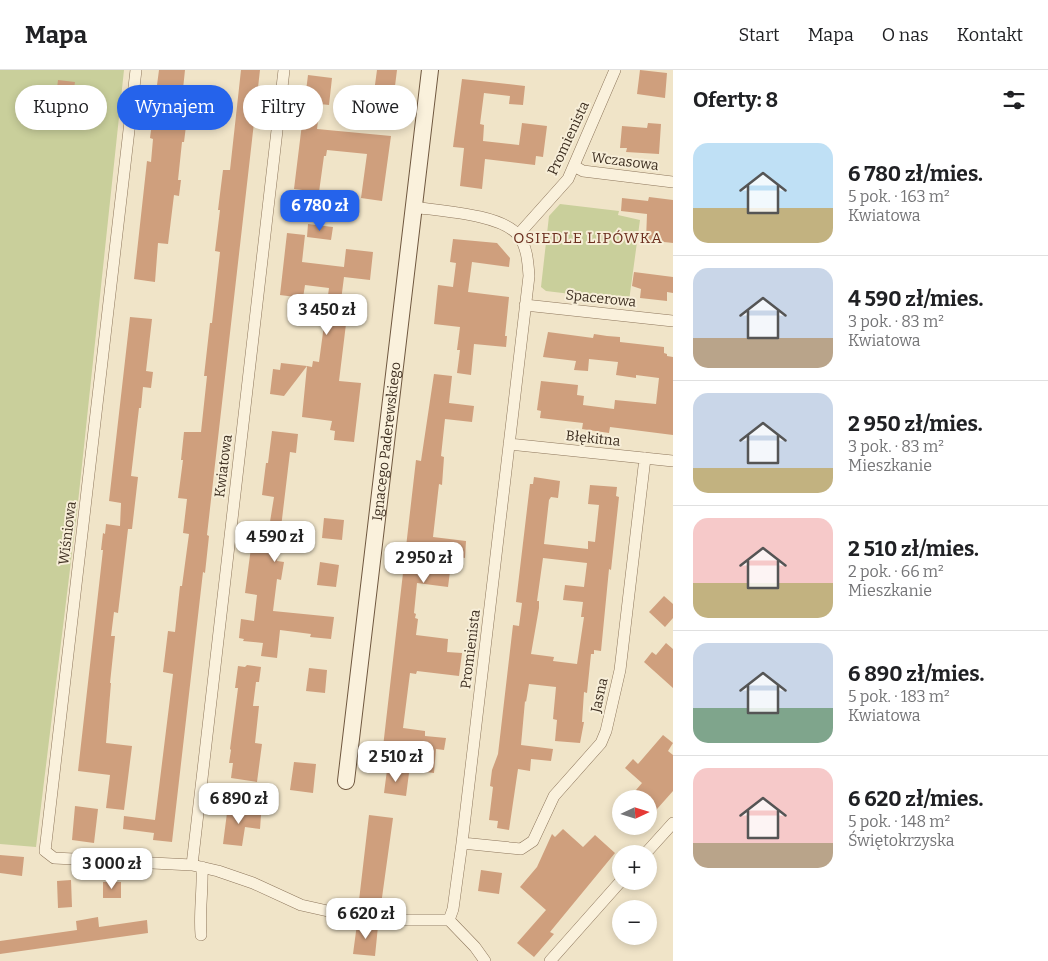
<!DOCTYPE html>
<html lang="pl">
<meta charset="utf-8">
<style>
body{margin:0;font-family:Bitter,serif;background:#f2f2f2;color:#202124;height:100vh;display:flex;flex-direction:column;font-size:19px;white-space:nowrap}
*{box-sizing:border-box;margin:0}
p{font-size:16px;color:#757577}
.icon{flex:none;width:28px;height:28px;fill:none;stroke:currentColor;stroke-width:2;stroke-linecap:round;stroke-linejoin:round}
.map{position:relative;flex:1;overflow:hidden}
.drawer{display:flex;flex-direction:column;background:#fff;width:375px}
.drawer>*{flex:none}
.banner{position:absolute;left:15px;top:15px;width:475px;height:45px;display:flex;gap:10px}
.needle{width:32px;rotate:86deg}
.controls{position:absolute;left:612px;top:720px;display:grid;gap:10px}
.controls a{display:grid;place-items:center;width:45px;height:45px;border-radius:50%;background:#fff;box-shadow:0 2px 8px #0003;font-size:25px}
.price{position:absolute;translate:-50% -42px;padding:0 11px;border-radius:10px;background:#fff;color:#222;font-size:16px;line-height:32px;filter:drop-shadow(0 1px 2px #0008)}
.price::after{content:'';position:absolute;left:50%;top:30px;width:15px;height:11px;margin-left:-8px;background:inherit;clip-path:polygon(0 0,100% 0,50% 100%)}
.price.current{background:#2563eb;color:#fff}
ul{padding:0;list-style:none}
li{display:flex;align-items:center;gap:15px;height:125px;padding:0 20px}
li+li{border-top:1px solid #e0e0e0}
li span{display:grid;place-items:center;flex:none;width:140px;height:100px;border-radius:15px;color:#555}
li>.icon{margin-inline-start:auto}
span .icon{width:60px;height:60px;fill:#fffc;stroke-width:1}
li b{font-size:21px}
h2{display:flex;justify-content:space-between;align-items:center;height:60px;padding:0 20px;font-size:21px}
.chip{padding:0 18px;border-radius:22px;background:#fff;box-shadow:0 2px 8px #0003;font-size:18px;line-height:45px}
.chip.current{background:#2563eb;color:#fff}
header{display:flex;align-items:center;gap:30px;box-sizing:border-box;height:70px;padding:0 25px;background:#fff;border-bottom:1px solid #e0e0e0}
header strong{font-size:24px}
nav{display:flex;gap:28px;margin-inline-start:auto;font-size:18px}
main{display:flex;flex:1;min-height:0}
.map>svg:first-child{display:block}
.green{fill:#c9cf9b}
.building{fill:#cf9f7d;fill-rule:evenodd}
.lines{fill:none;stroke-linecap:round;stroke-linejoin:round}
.street-casing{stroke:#8d765c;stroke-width:12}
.secondary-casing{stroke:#6f573f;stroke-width:18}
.street{stroke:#faf1dc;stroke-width:11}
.secondary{stroke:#faf1dc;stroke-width:16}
.labels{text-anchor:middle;stroke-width:4;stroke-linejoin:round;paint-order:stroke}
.street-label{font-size:14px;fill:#3d2e20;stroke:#f7eed8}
.neighbourhood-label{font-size:15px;letter-spacing:1px;fill:#6b2e1e;stroke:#f7eed8}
</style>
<header>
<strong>Mapa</strong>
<nav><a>Start</a><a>Mapa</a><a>O nas</a><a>Kontakt</a></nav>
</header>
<main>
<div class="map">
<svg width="673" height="891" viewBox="0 0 673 891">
<rect width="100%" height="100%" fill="#f0e4c8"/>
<path class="green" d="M 0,0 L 124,0 L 77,442 L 36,777 L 0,774 Z
M 560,134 L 619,141 L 618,145 L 640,150 L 629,231 L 546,221 L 541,217 L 549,146 Z"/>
<path class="building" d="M 159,0 L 185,0 L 183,19 L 176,18 L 172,54 L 186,56 L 184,72 L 182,72 L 178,110 L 181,110 L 179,126 L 174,125 L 168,174 L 158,173 L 155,212 L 134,209 L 147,91 L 151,92 L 153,69 L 150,68 Z
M 241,0 L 260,0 L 213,412 L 207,465 L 209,466 L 205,503 L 203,502 L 172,772 L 153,770 L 154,763 L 123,759 L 124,746 L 155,750 L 173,604 L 163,602 L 168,561 L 175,562 L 180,516 L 182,516 L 189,464 L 183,463 L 187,429 L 178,428 L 183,390 L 181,390 L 184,362 L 201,362 L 207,306 L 204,306 L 210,253 L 212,253 L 220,182 L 215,181 L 220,140 L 218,140 L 223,100 L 230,100 Z
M 377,0 L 397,0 L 394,24 L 374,22 Z
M 640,0 L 667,3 L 665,28 L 637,24 Z
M 308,5 L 332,8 L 329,35 L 320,34 L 317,59 L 391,66 L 382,131 L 361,128 L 367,84 L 327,80 L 326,86 L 324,86 L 319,122 L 294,119 Z
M 462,9 L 525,16 L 523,35 L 509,34 L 510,26 L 484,23 L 480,54 L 484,55 L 483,71 L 519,75 L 522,53 L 547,56 L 543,87 L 536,86 L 535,95 L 485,89 L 482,119 L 460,116 L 464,78 L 453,77 Z
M 58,10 L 75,12 L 71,38 L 55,36 Z
M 648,53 L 661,54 L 659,84 L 626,82 L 627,78 L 620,78 L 622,56 L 647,58 Z
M 649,127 L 673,130 L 673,173 L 646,170 L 647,144 L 621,141 L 622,128 L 648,131 Z
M 308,154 L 333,157 L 331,170 L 307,167 Z
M 287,163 L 305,165 L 302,192 L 344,197 L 346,179 L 373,182 L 370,210 L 344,207 L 338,254 L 346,254 L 339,311 L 361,313 L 354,372 L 334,370 L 335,361 L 330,360 L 332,351 L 302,347 L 307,296 L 312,297 L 313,291 L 319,292 L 329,218 L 305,215 L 303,228 L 280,225 Z
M 453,169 L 497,173 L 510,188 L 509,197 L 472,192 L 468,222 L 509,227 L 505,266 L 507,266 L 506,277 L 474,274 L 471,305 L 457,303 L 460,280 L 457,280 L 460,257 L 434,254 L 438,215 L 453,217 L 456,193 L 450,192 Z
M 634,202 L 673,207 L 673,223 L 667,222 L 667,231 L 640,228 L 641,219 L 632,216 Z
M 130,247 L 152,249 L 146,301 L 153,302 L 151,318 L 143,317 L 141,338 L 139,338 L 131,406 L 138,407 L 132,459 L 128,459 L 118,543 L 114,542 L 111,566 L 115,566 L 110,613 L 111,613 L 106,673 L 132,676 L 124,740 L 106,738 L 110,705 L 78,701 L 103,480 L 101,480 L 103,463 L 105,464 L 106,454 L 120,456 L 121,433 L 109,431 Z
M 548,262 L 593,268 L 594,264 L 607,266 L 620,267 L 620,272 L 664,277 L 664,283 L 667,284 L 667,286 L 673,287 L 673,365 L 610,357 L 609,363 L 582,359 L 583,353 L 540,348 L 541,341 L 537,340 L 541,311 L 578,315 L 577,325 L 584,326 L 583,335 L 614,339 L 615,330 L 656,334 L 659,308 L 636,305 L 636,308 L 616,305 L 618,292 L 589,289 L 588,301 L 574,300 L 576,291 L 543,287 Z
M 281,293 L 307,296 L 284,326 L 270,324 L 273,299 L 280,300 Z
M 434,304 L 452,306 L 449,333 L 474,336 L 472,352 L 445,349 L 441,386 L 444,387 L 442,415 L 439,414 L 433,467 L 466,471 L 465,488 L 452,486 L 448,517 L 417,513 L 414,543 L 416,544 L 415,548 L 418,549 L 416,565 L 448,569 L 447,582 L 462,583 L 459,606 L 417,601 L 416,604 L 410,603 L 403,658 L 425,661 L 425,666 L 446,668 L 444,680 L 436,679 L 434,703 L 409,700 L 410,680 L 383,677 L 416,390 L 421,391 Z
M 272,361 L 298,364 L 296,383 L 290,382 L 277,491 L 284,492 L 281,510 L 277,509 L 273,541 L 334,547 L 331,569 L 310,567 L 311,564 L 280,560 L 277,588 L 261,586 L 263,573 L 243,571 L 244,569 L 239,568 L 241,549 L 254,551 L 257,525 L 245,523 L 254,455 L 269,458 L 274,427 L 262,425 L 266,393 L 268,393 Z
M 534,407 L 560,411 L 558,428 L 551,427 L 549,430 L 544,474 L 588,479 L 588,471 L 595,472 L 599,435 L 588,434 L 590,415 L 617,417 L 616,426 L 619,427 L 611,500 L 609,499 L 601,581 L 594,580 L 594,584 L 591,584 L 587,623 L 584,622 L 582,652 L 584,652 L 580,673 L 555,671 L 557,650 L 553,649 L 556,617 L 529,614 L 526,632 L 525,631 L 521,675 L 553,679 L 551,691 L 531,689 L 530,701 L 518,699 L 509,760 L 497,758 L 498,751 L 489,750 L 493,717 L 490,716 L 492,700 L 498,684 L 513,555 L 519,556 L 522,533 L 516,532 L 530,414 L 533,414 ZM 543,488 L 587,493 L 584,517 L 565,515 L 563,530 L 583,532 L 581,547 L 584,547 L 577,594 L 553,591 L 554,587 L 531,584 L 539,538 L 539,531 L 537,531 Z
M 324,448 L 344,450 L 342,470 L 322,468 Z
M 320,492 L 339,495 L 336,517 L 317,515 Z
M 664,526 L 673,534 L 673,548 L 665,557 L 649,542 Z
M 666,573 L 673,579 L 673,618 L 644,592 L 652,582 L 656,585 Z
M 247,595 L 261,597 L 259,612 L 256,612 L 253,636 L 259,636 L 255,673 L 262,674 L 257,712 L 231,708 L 233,693 L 229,693 L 231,680 L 230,679 L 238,618 L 235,618 L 238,596 L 245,597 Z
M 309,598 L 327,600 L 325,623 L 306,621 Z
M 663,665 L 673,673 L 668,681 L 673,685 L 673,721 L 649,748 L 649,729 L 646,729 L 636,720 L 642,713 L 625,698 L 633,689 L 638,694 Z
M 294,692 L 316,694 L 313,723 L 290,720 Z
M 387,700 L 409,703 L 406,726 L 384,723 Z
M 228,735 L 248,738 L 247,743 L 261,745 L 260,759 L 245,757 L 242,776 L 223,774 Z
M 75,736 L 98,739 L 94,773 L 72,770 Z
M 369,745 L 393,748 L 380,842 L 358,839 Z
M 563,759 L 583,777 L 595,765 L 615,783 L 550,862 L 554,864 L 534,887 L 517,873 L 546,840 L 520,817 L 537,797 L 552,764 L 555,767 Z
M 0,785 L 24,787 L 22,806 L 0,803 Z
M 481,800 L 502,803 L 499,824 L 478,821 Z
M 71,810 L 72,837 L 58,838 L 57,811 Z
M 103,812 L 121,812 L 121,828 L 103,828 Z
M 98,847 L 99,857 L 147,850 L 148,863 L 0,884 L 0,871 L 77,860 L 76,851 Z
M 357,854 L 378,856 L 375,886 L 353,884 Z"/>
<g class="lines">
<g class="street-casing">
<path id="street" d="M 136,0 L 45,781 L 54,788 L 192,795 L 218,801 L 253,813 L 301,835 L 350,846 L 389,850 L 449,850 L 475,877 L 485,891
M 574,96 L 583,101 L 673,112
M 413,137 C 440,141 501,144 518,165 C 527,176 528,192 529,206 L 462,773 L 453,839 L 449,850
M 518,165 L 568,109 L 615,0
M 525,235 L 673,251
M 509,374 L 673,391
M 462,773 L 521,779 L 533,771 L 554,726 L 601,673 L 606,661 L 620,600 L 645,388
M 645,784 L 673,753
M 192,795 L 284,0
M 201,865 C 199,843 203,820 202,797
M 550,891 L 621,811"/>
</g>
<g class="secondary-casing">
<g id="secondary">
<path id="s1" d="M 346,711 L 430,0"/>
</g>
</g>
<use href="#street" class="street"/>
<use href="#secondary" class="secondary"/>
</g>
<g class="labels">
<g class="street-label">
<text transform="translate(568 68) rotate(-65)" y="5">Promienista</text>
<text transform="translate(625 91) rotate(7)" y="5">Wczasowa</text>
<text transform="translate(601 228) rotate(6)" y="5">Spacerowa</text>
<text transform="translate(593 368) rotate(6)" y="5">Błękitna</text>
<text dy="5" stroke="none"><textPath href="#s1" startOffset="342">Ignacego Paderewskiego</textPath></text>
<text transform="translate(223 396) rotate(-83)" y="5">Kwiatowa</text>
<text transform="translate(67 463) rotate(-83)" y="5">Wiśniowa</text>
<text transform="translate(470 579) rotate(-83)" y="5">Promienista</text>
<text transform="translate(599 625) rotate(-77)" y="5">Jasna</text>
</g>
<g class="neighbourhood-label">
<text x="588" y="173">OSIEDLE LIPÓWKA</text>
</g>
</g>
</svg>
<div class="controls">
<a><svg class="needle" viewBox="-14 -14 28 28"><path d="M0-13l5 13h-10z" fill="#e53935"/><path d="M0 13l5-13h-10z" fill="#757577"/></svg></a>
<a>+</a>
<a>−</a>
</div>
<b class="price current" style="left:320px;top:162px">6 780 zł</b>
<b class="price" style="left:327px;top:266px">3 450 zł</b>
<b class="price" style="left:275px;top:493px">4 590 zł</b>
<b class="price" style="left:424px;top:514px">2 950 zł</b>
<b class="price" style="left:396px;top:713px">2 510 zł</b>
<b class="price" style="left:239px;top:755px">6 890 zł</b>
<b class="price" style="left:112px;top:820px">3 000 zł</b>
<b class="price" style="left:366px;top:870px">6 620 zł</b>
<div class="banner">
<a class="chip">Kupno</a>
<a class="chip current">Wynajem</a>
<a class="chip">Filtry</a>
<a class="chip">Nowe</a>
</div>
</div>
<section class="drawer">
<h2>Oferty: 8<svg class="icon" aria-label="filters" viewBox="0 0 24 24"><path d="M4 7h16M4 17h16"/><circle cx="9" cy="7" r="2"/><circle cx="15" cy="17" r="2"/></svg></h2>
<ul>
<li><span style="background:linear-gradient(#bfe0f5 65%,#c2b280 0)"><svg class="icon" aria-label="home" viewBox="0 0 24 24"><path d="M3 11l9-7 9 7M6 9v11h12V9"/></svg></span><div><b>6 780 zł/mies.</b><p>5 pok. · 163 m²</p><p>Kwiatowa</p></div></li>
<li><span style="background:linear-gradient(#c9d6e8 70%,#b9a48a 0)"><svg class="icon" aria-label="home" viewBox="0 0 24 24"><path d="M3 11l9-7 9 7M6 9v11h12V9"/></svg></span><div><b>4 590 zł/mies.</b><p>3 pok. · 83 m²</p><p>Kwiatowa</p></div></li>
<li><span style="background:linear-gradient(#c9d6e8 75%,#c2b280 0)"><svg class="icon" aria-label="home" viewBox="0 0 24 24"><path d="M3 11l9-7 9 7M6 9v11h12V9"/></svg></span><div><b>2 950 zł/mies.</b><p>3 pok. · 83 m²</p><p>Mieszkanie</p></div></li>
<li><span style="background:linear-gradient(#f6c9c9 65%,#c2b280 0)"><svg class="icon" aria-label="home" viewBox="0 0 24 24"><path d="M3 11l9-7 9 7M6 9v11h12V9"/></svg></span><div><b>2 510 zł/mies.</b><p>2 pok. · 66 m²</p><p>Mieszkanie</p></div></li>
<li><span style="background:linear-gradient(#c9d6e8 65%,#7fa58c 0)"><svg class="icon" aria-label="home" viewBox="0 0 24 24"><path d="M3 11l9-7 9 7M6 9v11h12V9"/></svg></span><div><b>6 890 zł/mies.</b><p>5 pok. · 183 m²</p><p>Kwiatowa</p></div></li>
<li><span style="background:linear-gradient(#f6c9c9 75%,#b9a48a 0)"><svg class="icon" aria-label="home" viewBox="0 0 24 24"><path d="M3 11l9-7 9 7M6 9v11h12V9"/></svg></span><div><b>6 620 zł/mies.</b><p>5 pok. · 148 m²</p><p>Świętokrzyska</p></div></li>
</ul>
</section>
</main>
